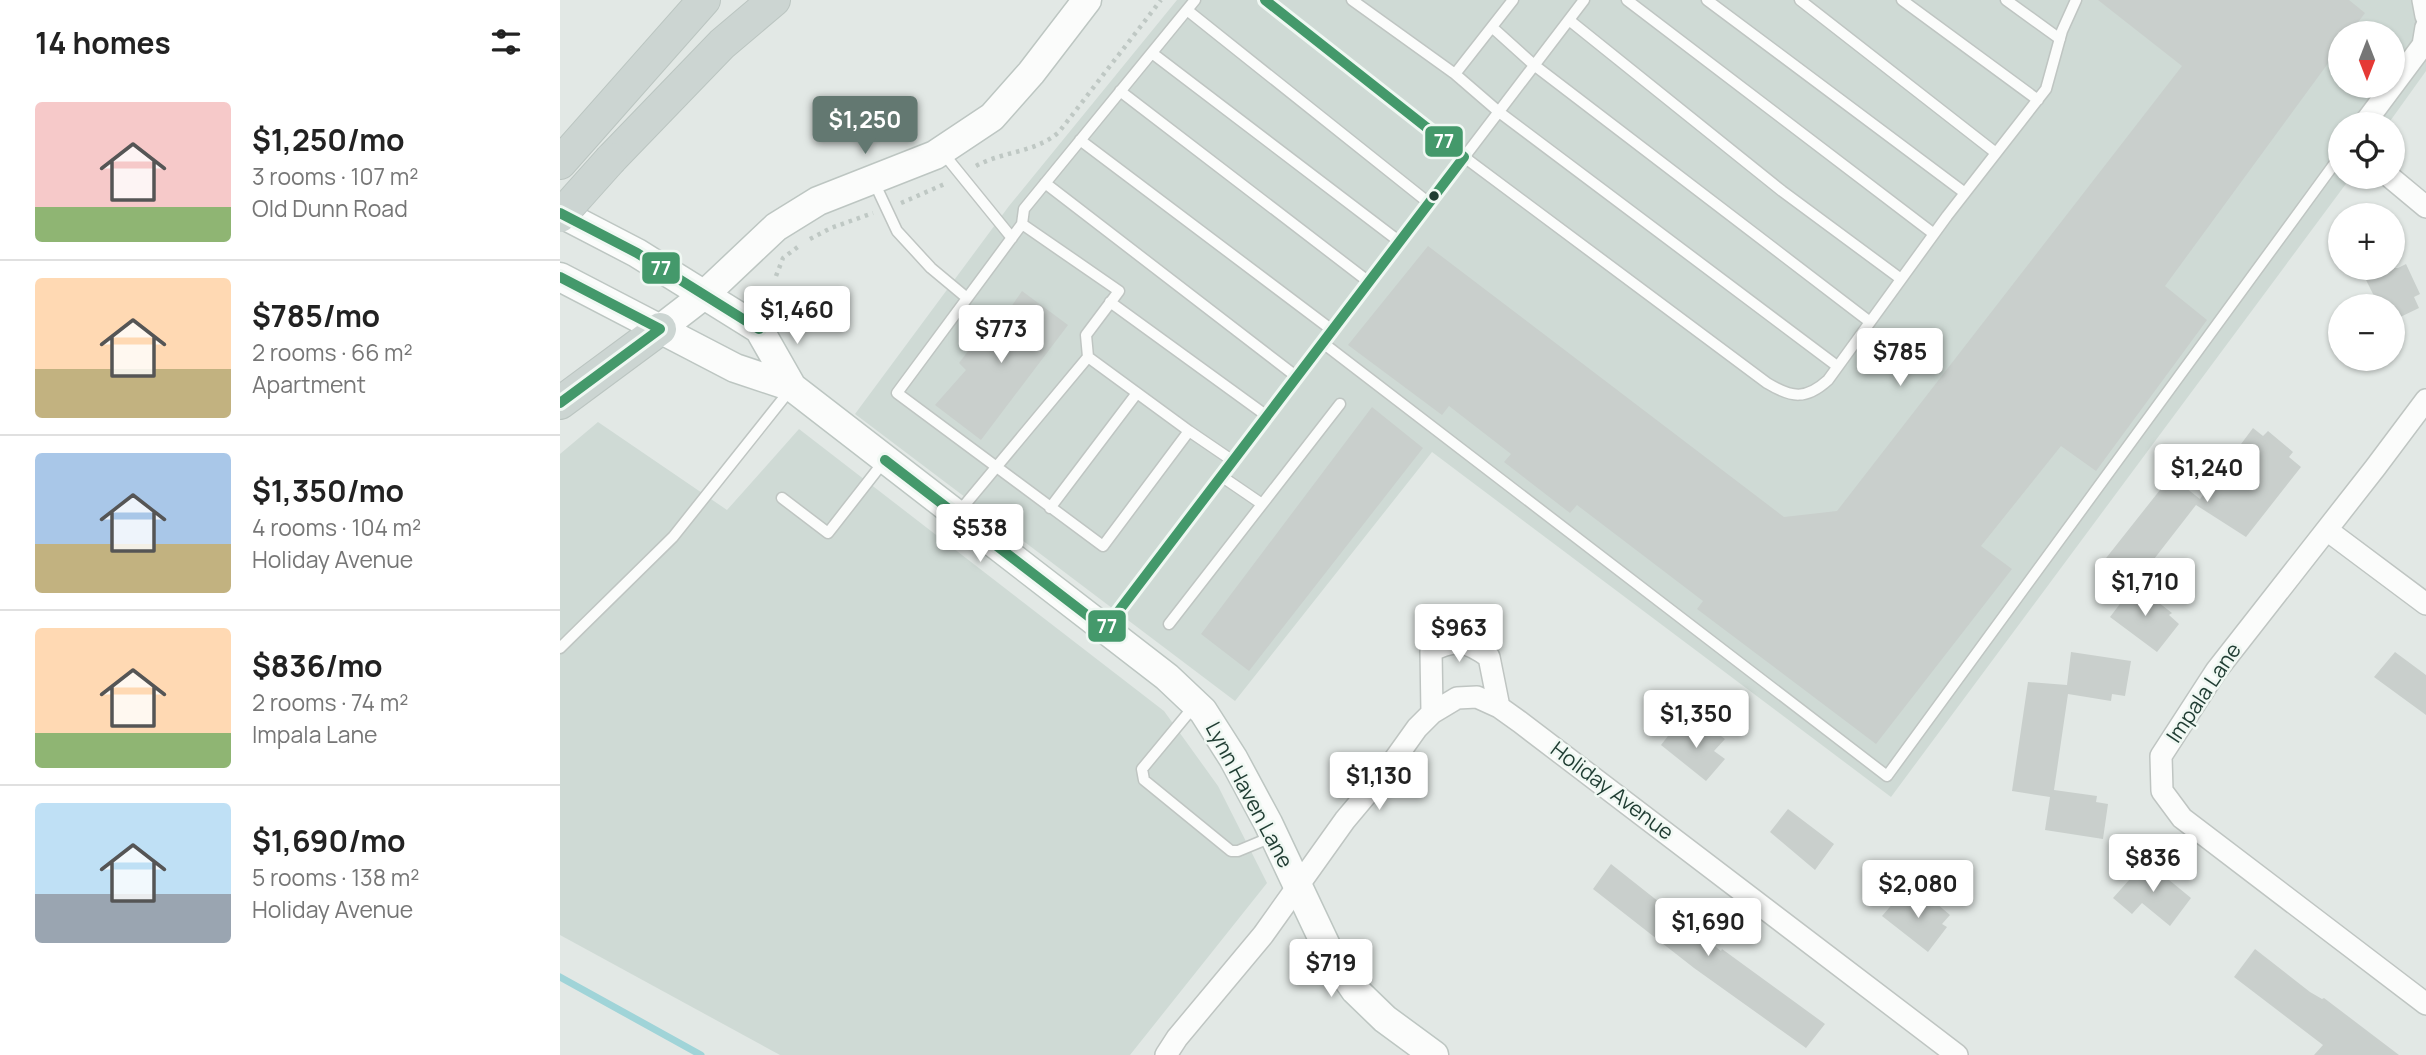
<!DOCTYPE html>
<meta charset="utf-8">
<style>
body{margin:0;font-family:Manrope,sans-serif;background:#f6f6f6;color:#222;height:100vh;display:flex;flex-direction:column;font-size:26px;white-space:nowrap}
*{box-sizing:border-box;margin:0}
p{font-size:23px;color:#767676}
.icon{flex:none;width:38px;height:38px;fill:none;stroke:currentColor;stroke-width:2;stroke-linecap:round;stroke-linejoin:round}
.map{position:relative;flex:1;overflow:hidden}
.panel{display:flex;flex-direction:column;background:#fff;width:560px}
.panel>*{flex:none}
.needle{width:46px;rotate:180deg}
.fabs{position:absolute;left:1768px;top:21px;display:grid;gap:14px}
.fabs a{display:grid;place-items:center;width:77px;height:77px;border-radius:50%;background:#fff;box-shadow:0 2px 5px #0004;font-size:35px}
.price{position:absolute;translate:-50% -60px;padding:0 16px;border-radius:7px;background:#fff;color:#222;font-size:23px;line-height:46px;filter:drop-shadow(0 2px 4px #0008)}
.price::after{content:'';position:absolute;left:50%;top:42px;width:21px;height:16px;margin-left:-10px;background:inherit;clip-path:polygon(0 0,100% 0,50% 100%)}
.price.active{background:#637871;color:#fff}
ul{padding:0;list-style:none}
li{display:flex;align-items:center;gap:21px;height:175px;padding:0 35px}
li+li{border-top:2px solid #e0e0e0}
li span{display:grid;place-items:center;flex:none;width:196px;height:140px;border-radius:7px;color:#555}
li>.icon{margin-inline-start:auto}
span .icon{width:84px;height:84px;fill:#fffc;stroke-width:1}
li b{font-size:30px}
h2{display:flex;justify-content:space-between;align-items:center;height:84px;padding:0 35px;font-size:30px}
main{display:flex;flex:1;min-height:0}
.map>svg:first-child{display:block}
.built{fill:#cfdad5;fill-rule:evenodd}
.lines{fill:none;stroke-linecap:round;stroke-linejoin:round}
.stream{stroke:#a0d4d8;stroke-width:7}
.building{fill:#c9cfcc}
.lane-casing{stroke:#bfc5c2;stroke-width:13}
.street-casing{stroke:#bfc5c2;stroke-width:24}
.secondary-casing{stroke:#bdc6c2;stroke-width:31}
.primary-casing{stroke:#bbc5c1;stroke-width:34}
.path{stroke:#bfc8c4;stroke-width:4.5;stroke-dasharray:3.5 5;stroke-linecap:butt}
.lane{stroke:#fbfcfb;stroke-width:10}
.street{stroke:#fbfcfb;stroke-width:21}
.secondary{stroke:#fbfcfb;stroke-width:28}
.primary{stroke:#ccd5d2;stroke-width:32}
.primary-bridge-casing{stroke:#bbc5c1;stroke-width:34;stroke-linecap:butt}
.primary-bridge{stroke:#ccd5d2;stroke-width:32}
.bus-1-casing{stroke:#f0f8f3;stroke-width:16}
.bus-1{stroke:#44996b;stroke-width:10}
.bus-dot{fill:#1f3c32;stroke:#f0f8f3;stroke-width:2.5}
.labels{text-anchor:middle;stroke-width:5;stroke-linejoin:round;paint-order:stroke}
.street-label{font-size:21px;fill:#1f3c32;stroke:#f0f8f3}
.line-badge{stroke:#f0f8f3;stroke-width:2.5}
.badge-label{font-size:19px;text-anchor:middle;font-weight:bold;fill:#fff}
</style>
<main>
<section class="panel">
<h2>14 homes<svg class="icon" aria-label="filters" viewBox="0 0 24 24"><path d="M4 7h16M4 17h16"/><circle cx="9" cy="7" r="2"/><circle cx="15" cy="17" r="2"/></svg></h2>
<ul>
<li><span style="background:linear-gradient(#f6c9c9 75%,#8fb573 0)"><svg class="icon" aria-label="home" viewBox="0 0 24 24"><path d="M3 11l9-7 9 7M6 9v11h12V9"/></svg></span><div><b>$1,250/mo</b><p>3 rooms · 107 m²</p><p>Old Dunn Road</p></div></li>
<li><span style="background:linear-gradient(#ffd9b3 65%,#c2b280 0)"><svg class="icon" aria-label="home" viewBox="0 0 24 24"><path d="M3 11l9-7 9 7M6 9v11h12V9"/></svg></span><div><b>$785/mo</b><p>2 rooms · 66 m²</p><p>Apartment</p></div></li>
<li><span style="background:linear-gradient(#a9c7e8 65%,#c2b280 0)"><svg class="icon" aria-label="home" viewBox="0 0 24 24"><path d="M3 11l9-7 9 7M6 9v11h12V9"/></svg></span><div><b>$1,350/mo</b><p>4 rooms · 104 m²</p><p>Holiday Avenue</p></div></li>
<li><span style="background:linear-gradient(#ffd9b3 75%,#8fb573 0)"><svg class="icon" aria-label="home" viewBox="0 0 24 24"><path d="M3 11l9-7 9 7M6 9v11h12V9"/></svg></span><div><b>$836/mo</b><p>2 rooms · 74 m²</p><p>Impala Lane</p></div></li>
<li><span style="background:linear-gradient(#bfe0f5 65%,#9aa5b1 0)"><svg class="icon" aria-label="home" viewBox="0 0 24 24"><path d="M3 11l9-7 9 7M6 9v11h12V9"/></svg></span><div><b>$1,690/mo</b><p>5 rooms · 138 m²</p><p>Holiday Avenue</p></div></li>
</ul>
</section>
<div class="map">
<svg width="1866" height="1055" viewBox="0 0 1866 1055">
<rect width="100%" height="100%" fill="#e2e8e5"/>
<path class="built" d="M 617,0 L 1866,0 L 1866,71 L 1828,124 L 1780,124 L 1780,177 L 1791,177 L 1331,797 L 872,452 L 675,701 L 295,414 L 449,206 ZM 1780,33 L 1832,33 L 1832,86 L 1780,86 Z
M 38,422 L 167,510 L 239,429 L 604,711 L 658,786 L 707,883 L 570,1055 L 220,1055 L 0,935 L 0,454 Z"/>
<g class="lines">
<path class="stream" d="M 0,977 L 141,1055"/>
</g>
<path class="building" d="M 1538,0 L 1789,0 L 1805,13 L 1790,33 L 1780,33 L 1780,47 L 1605,286 L 1647,320 L 1536,471 L 1501,446 L 1421,546 L 1452,569 L 1316,744 L 1137,609 L 1143,601 L 1017,505 L 1010,513 L 944,462 L 951,454 L 889,406 L 882,415 L 788,345 L 868,246 L 1224,517 L 1277,511 L 1622,66 Z
M 1846,264 L 1860,294 L 1854,297 L 1859,308 L 1832,321 L 1832,306 L 1819,306 L 1800,268 L 1838,268 Z
M 462,291 L 508,325 L 421,440 L 375,405 L 406,370 L 399,363 L 429,323 L 436,329 Z
M 812,407 L 863,448 L 689,671 L 641,634 Z
M 1693,428 L 1703,436 L 1708,431 L 1733,452 L 1729,457 L 1741,467 L 1686,537 L 1636,505 L 1570,590 L 1539,567 L 1611,476 L 1640,499 Z
M 1575,584 L 1612,613 L 1609,615 L 1619,624 L 1597,652 L 1550,617 Z
M 1511,652 L 1571,661 L 1565,696 L 1552,694 L 1551,701 L 1508,694 L 1494,790 L 1537,796 L 1536,802 L 1548,804 L 1543,839 L 1485,830 L 1490,797 L 1452,791 L 1468,682 L 1507,685 Z
M 1835,652 L 1866,675 L 1866,715 L 1814,677 Z
M 1118,723 L 1137,737 L 1146,725 L 1165,739 L 1154,751 L 1165,759 L 1146,781 L 1101,745 Z
M 1228,809 L 1274,844 L 1255,870 L 1210,832 Z
M 1586,861 L 1631,898 L 1610,926 L 1582,903 L 1572,914 L 1553,898 Z
M 1051,864 L 1161,951 L 1162,949 L 1265,1024 L 1246,1048 L 1134,968 L 1033,889 Z
M 1342,893 L 1361,908 L 1369,897 L 1390,915 L 1382,924 L 1387,927 L 1368,952 L 1322,916 Z
M 1695,949 L 1750,992 L 1762,999 L 1764,998 L 1839,1055 L 1754,1055 L 1763,1045 L 1674,977 Z"/>
<g class="lines">
<g class="lane-casing">
<path id="lane" d="M 705,0 L 904,157 L 1207,383 C 1232,398 1246,400 1268,380 L 1387,216 L 1486,89 L 1502,31 L 1516,0
M 792,0 L 895,74
M 953,0 L 895,74 L 939,112 L 1277,366
M 1067,0 L 1374,234
M 1147,0 L 1405,193
M 1240,0 L 1436,153
M 1342,0 L 1478,100
M 1446,0 L 1500,39
M 627,10 L 869,203
M 1009,20 L 1222,191 L 1341,279
M 933,28 L 974,65 L 1310,322
M 592,53 L 840,242
M 560,91 L 809,282
M 520,140 L 772,330
M 383,153 L 452,238
M 314,182 L 337,231 L 371,268 L 407,298
M 485,183 L 737,377
M 462,224 L 464,209 L 635,0
M 550,302 L 707,416
M 763,343 L 1327,776 L 1780,156
M 528,357 L 629,431 L 673,461
M 661,476 L 702,504
M 222,498 L 268,533 L 325,460
M 490,508 L 577,393
M 398,513 L 528,357 L 526,335 L 559,291 L 462,224 L 337,393 L 543,546 L 629,431
M 609,624 L 780,404
M 546,627 L 1024,0
M 0,648 L 113,537 L 230,390
M 635,705 L 582,769 L 584,780 L 671,851 L 678,851 L 714,836"/>
</g>
<g class="street-casing">
<path id="street" d="M 1863,0 L 1866,16
M 1804,124 L 1863,45 L 1866,27
M 1830,177 L 1866,207
M 1866,400 L 1815,468 L 1656,671 L 1601,756 L 1602,791 L 1622,818 L 1866,1004
M 1767,530 L 1866,604
M 872,713 L 871,651 C 895,638 907,641 929,657 L 939,707
M 606,1055 L 617,1038 L 703,935 L 785,820 L 827,770 L 857,728 L 872,713 L 897,698 L 917,697 L 939,707 L 960,722 L 1397,1055"/>
</g>
<g class="secondary-casing">
<path id="secondary" d="M 0,213 L 77,253 L 199,329 L 232,387
M 0,277 L 175,368 L 232,387 L 607,677 L 643,711 L 673,758 L 708,823 L 769,952 L 795,990 L 825,1019 L 874,1055
M 100,329 L 144,295 L 216,227 L 258,201 L 375,155 L 432,117 L 471,73 L 527,0"/>
</g>
<g class="primary-casing">
<path id="primary" d="M 51,159 L 162,44 L 214,0
M 0,163 L 144,0
M 0,403 L 100,329"/>
</g>
<path class="path" d="M 416,166 C 443,151 475,153 499,132 L 601,0
M 341,203 L 387,183
M 250,239 L 271,228 L 313,213
M 216,276 L 223,258 L 239,246"/>
<use href="#lane" class="lane"/>
<use href="#street" class="street"/>
<use href="#secondary" class="secondary"/>
<use href="#primary" class="primary"/>
<g class="primary-bridge-casing">
<path id="primary-bridge" d="M 0,216 L 51,159"/>
</g>
<use href="#primary-bridge" class="primary-bridge"/>
<g class="bus-1-casing">
<path id="bus-1" d="M 0,213 L 77,253 L 199,329
M 0,277 L 100,329 L 0,403
M 325,460 L 545,629 L 904,157 L 705,0"/>
</g>
<use href="#bus-1" class="bus-1"/>
</g>
<circle class="bus-dot" cx="874" cy="196" r="6"/>
<g class="labels">
<g class="street-label">
<text transform="translate(1644 693) rotate(-56)" y="7">Impala Lane</text>
<text transform="translate(1052 791) rotate(37)" y="7">Holiday Avenue</text>
<text transform="translate(689 795) rotate(62)" y="7">Lynn Haven Lane</text>
</g>
</g>
<g class="line-badge">
<rect x="864" y="125" width="40" height="33" rx="7" fill="#44996b"/>
<rect x="81" y="251" width="40" height="34" rx="7" fill="#44996b"/>
<rect x="527" y="609" width="40" height="34" rx="7" fill="#44996b"/>
</g>
<g class="badge-label">
<text x="884" y="148">77</text>
<text x="101" y="275">77</text>
<text x="547" y="633">77</text>
</g>
</svg>
<div class="fabs">
<a><svg class="needle" viewBox="-14 -14 28 28"><path d="M0-13l5 13h-10z" fill="#e53935"/><path d="M0 13l5-13h-10z" fill="#767676"/></svg></a>
<a><svg class="icon" aria-label="locate" viewBox="0 0 24 24"><circle cx="12" cy="12" r="6"/><path d="M12 2v4M12 18v4M2 12h4M18 12h4"/></svg></a>
<a>+</a>
<a>−</a>
</div>
<b class="price active" style="left:305px;top:156px">$1,250</b>
<b class="price" style="left:237px;top:346px">$1,460</b>
<b class="price" style="left:441px;top:365px">$773</b>
<b class="price" style="left:1340px;top:388px">$785</b>
<b class="price" style="left:1647px;top:504px">$1,240</b>
<b class="price" style="left:420px;top:564px">$538</b>
<b class="price" style="left:1585px;top:618px">$1,710</b>
<b class="price" style="left:899px;top:664px">$963</b>
<b class="price" style="left:1136px;top:750px">$1,350</b>
<b class="price" style="left:819px;top:812px">$1,130</b>
<b class="price" style="left:1593px;top:894px">$836</b>
<b class="price" style="left:1358px;top:920px">$2,080</b>
<b class="price" style="left:1148px;top:958px">$1,690</b>
<b class="price" style="left:771px;top:999px">$719</b>
</div>
</main>
